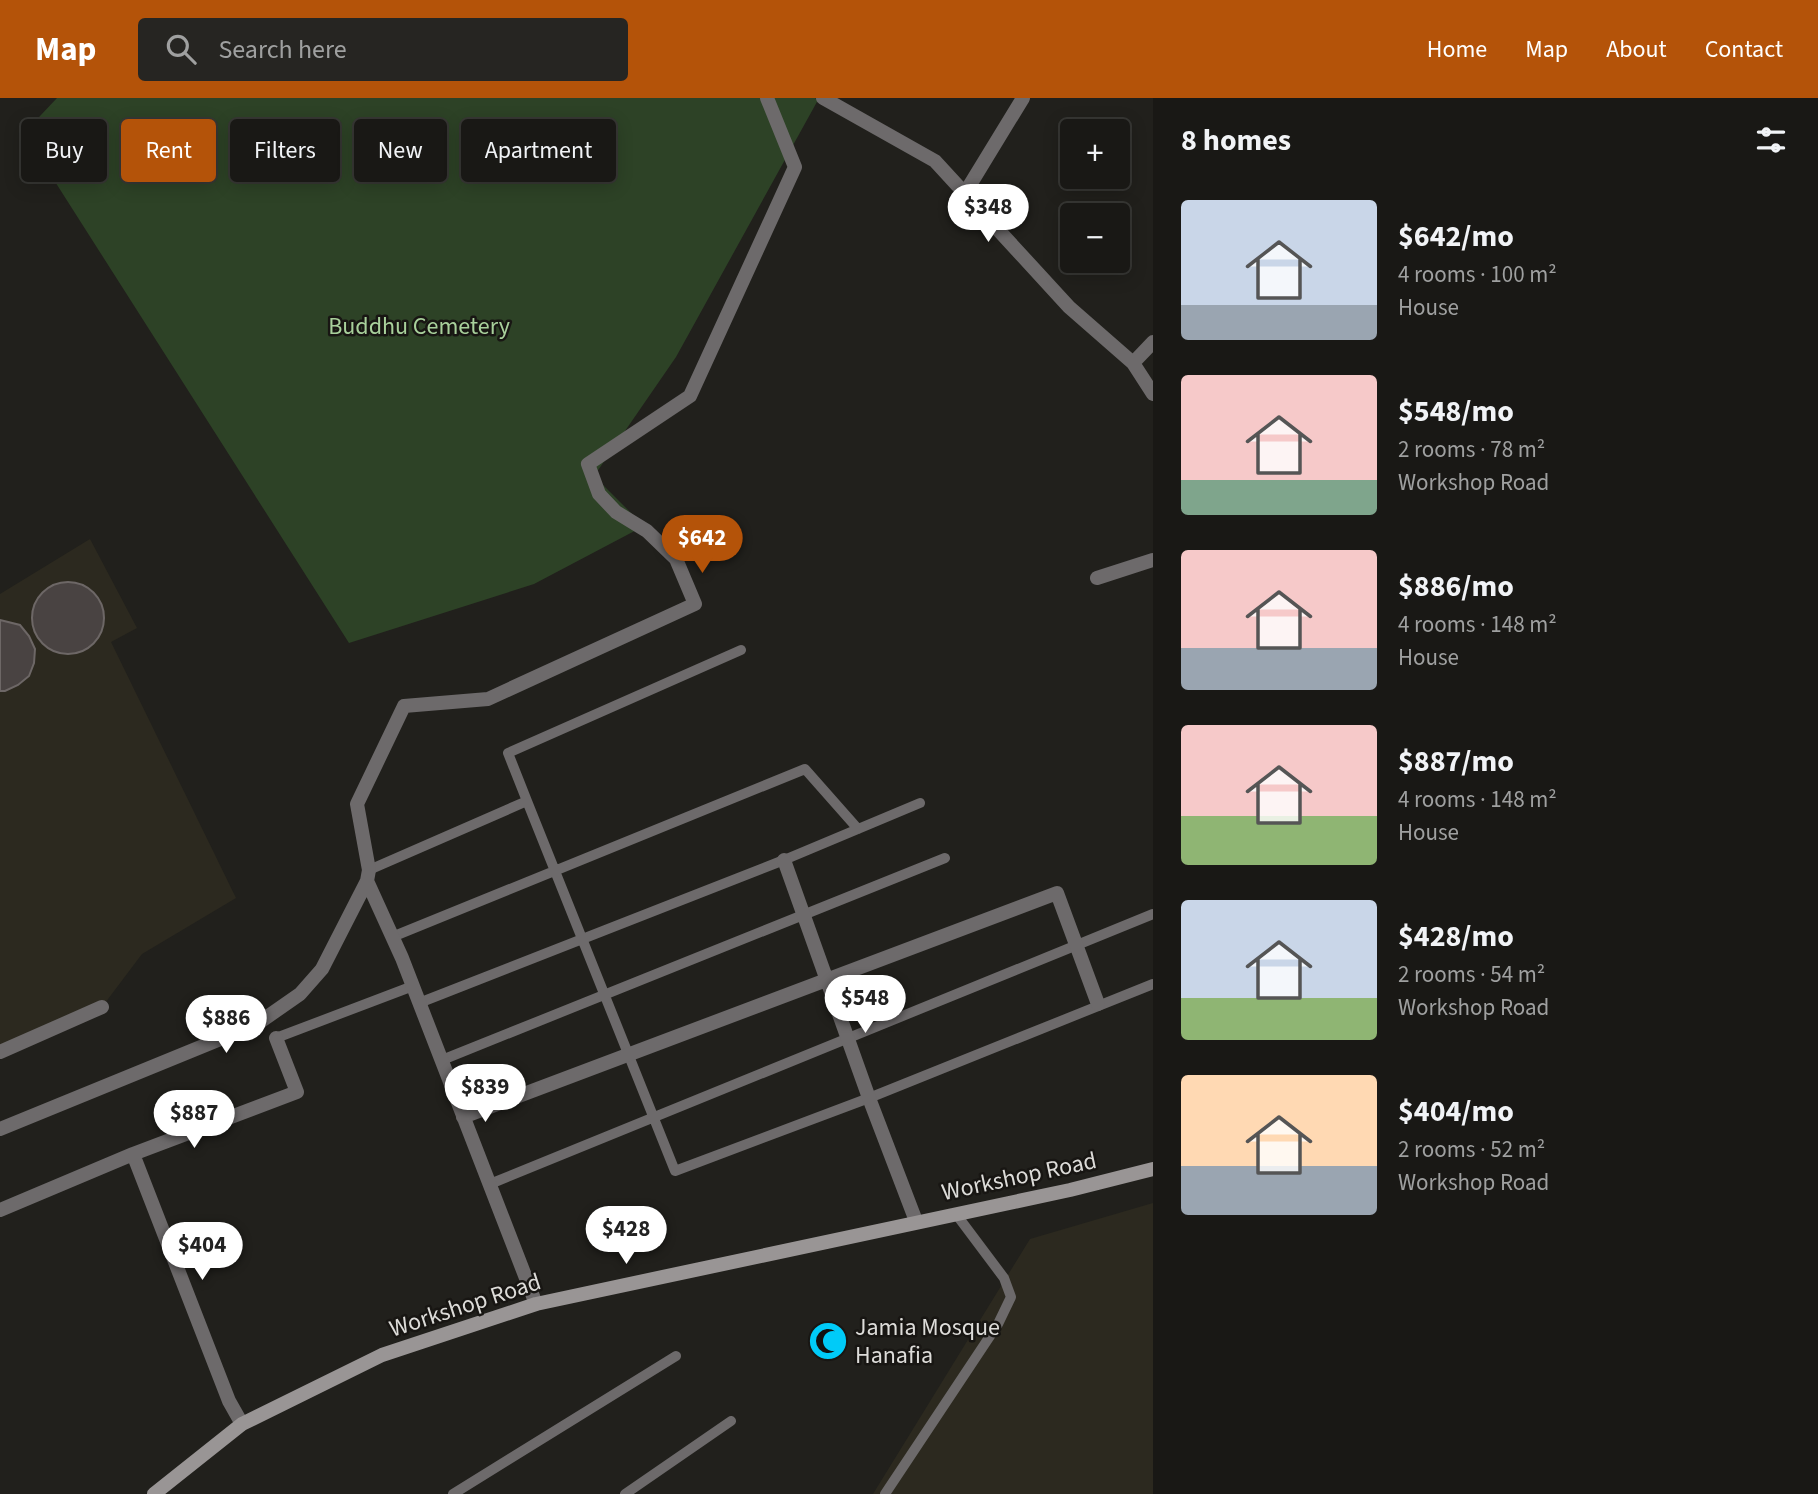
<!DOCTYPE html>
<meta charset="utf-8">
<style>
body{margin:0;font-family:"Source Sans 3",sans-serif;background:#262522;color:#f1f3f6;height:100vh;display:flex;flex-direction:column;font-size:26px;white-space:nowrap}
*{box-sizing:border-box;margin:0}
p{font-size:23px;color:#9fa0a0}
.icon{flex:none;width:38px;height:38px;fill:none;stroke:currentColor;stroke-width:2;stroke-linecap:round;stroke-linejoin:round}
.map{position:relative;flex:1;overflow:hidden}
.drawer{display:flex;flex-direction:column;background:#191815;width:665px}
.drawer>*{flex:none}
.hud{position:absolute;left:21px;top:21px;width:665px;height:63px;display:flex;gap:14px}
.tools{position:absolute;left:1060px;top:21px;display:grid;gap:14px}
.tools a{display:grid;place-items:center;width:70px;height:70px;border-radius:7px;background:#191815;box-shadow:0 4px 18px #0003,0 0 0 2px #373734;font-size:35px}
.price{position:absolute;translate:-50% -60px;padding:0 16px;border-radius:24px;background:#fff;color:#222;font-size:23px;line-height:46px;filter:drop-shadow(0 2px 4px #0008)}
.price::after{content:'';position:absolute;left:50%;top:42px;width:21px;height:16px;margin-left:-10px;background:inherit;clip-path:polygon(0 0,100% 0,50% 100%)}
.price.selected{background:#b45309;color:#fff}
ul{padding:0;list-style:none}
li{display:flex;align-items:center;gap:21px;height:175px;padding:0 28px}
li span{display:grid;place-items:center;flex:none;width:196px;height:140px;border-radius:7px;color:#555}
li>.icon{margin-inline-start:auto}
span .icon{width:84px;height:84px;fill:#fffc;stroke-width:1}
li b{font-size:30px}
h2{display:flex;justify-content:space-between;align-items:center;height:84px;padding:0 28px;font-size:30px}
.chip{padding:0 24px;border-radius:7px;background:#191815;box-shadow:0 4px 18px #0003,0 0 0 2px #373734;font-size:24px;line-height:63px}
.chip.selected{background:#b45309;color:#fff}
header{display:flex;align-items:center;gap:42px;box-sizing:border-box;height:98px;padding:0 35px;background:#b45309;color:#fff}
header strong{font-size:33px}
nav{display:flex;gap:38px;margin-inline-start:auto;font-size:24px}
.search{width:490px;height:63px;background:#262522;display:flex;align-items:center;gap:18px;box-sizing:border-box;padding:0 24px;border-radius:7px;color:#9fa0a0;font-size:26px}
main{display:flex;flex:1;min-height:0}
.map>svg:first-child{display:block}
.built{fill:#2c291f}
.green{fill:#2d4226}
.building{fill:#494342;stroke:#6d6766;stroke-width:2}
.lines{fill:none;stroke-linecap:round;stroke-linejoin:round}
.lane{stroke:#6d6a6b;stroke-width:10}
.street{stroke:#6d6a6b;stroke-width:14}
.secondary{stroke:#999595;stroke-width:14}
.labels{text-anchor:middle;stroke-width:5;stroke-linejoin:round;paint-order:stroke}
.park-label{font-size:24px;fill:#a8d09b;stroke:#181613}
.street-label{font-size:24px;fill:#dddcd9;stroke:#181613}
.poi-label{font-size:24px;fill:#dddcd9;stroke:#181613;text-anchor:start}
</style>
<header>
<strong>Map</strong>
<div class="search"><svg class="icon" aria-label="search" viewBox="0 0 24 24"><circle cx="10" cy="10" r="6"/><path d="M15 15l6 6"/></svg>Search here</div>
<nav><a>Home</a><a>Map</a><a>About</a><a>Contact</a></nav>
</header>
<main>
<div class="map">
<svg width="1153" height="1396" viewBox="0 0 1153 1396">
<rect width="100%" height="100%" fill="#21201c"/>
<path class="built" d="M 90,441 L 137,530 L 111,544 L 236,800 L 142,856 L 102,909 L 0,954 L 0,496 Z
M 1153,1105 L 1153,1396 L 873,1396 L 1030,1141 Z"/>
<path class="green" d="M 57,0 L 815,0 L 818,2 L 676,259 L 594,378 L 644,428 L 534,486 L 349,545 L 24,35 Z"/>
<path class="building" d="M32 520a36 36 0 1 1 72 0a36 36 0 1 1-72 0Z
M 0,522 L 20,527 L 29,538 L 35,551 L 34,565 L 29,578 L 18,587 L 5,593 L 0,593 Z"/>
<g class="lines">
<path class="lane" d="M 527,703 L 675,1073 L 869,1000 L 1153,886
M 369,772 L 527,703 L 508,655 L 741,552
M 392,839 L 805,671 L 858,731
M 419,905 L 784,762 L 920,705
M 276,940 L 413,888
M 442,962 L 945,760
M 490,1086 L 1153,816
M 453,1396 L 676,1258
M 625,1396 L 731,1323
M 885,1396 L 998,1226 L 1011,1199 L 1004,1180 L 956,1116"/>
<path class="street" d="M 823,0 L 935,63 L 1069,209 L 1133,265 L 1153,296
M 965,95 L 1023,0
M 1133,265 L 1153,244
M 1097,480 L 1153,462
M 784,762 L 869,1000 L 916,1123
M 0,954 L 102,909
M 463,1019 L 1057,795 L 1098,906
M 0,1031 L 257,926 L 300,896 L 322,871 L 367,783
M 133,1056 L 229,1303 L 242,1326
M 0,1112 L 133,1056 L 297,994 L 276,940
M 536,1206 L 402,860 L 367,783 L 369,772 L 357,706 L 404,608 L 488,601 L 695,506 L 676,461 L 647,433 L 616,414 L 599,396 L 588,366 L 690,298 L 795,69 L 767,0"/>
<path class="secondary" d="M 154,1396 L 242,1326 L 382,1257 L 536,1206 L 1070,1092 L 1153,1071"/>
</g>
<defs>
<g id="mosque-disc" transform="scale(2.0125)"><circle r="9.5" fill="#00cbf8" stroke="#181613"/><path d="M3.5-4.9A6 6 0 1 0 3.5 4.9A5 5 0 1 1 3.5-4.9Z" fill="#111"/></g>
</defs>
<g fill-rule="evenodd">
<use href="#mosque-disc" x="828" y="1243"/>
</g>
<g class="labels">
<g class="park-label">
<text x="419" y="236">Buddhu Cemetery</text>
</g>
<g class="street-label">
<text transform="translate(1019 1078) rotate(-12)" y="8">Workshop Road</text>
<text transform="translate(465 1207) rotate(-18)" y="8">Workshop Road</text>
</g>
<g class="poi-label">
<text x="855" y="1237">Jamia Mosque<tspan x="855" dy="28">Hanafia</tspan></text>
</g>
</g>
</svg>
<div class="tools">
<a>+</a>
<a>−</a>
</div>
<b class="price" style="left:988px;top:146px">$348</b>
<b class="price selected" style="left:702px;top:477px">$642</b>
<b class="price" style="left:865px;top:937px">$548</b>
<b class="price" style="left:226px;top:957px">$886</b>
<b class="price" style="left:485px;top:1026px">$839</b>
<b class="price" style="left:194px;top:1052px">$887</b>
<b class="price" style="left:626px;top:1168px">$428</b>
<b class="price" style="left:202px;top:1184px">$404</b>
<div class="hud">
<a class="chip">Buy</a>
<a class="chip selected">Rent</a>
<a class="chip">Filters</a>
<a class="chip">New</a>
<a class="chip">Apartment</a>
</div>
</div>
<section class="drawer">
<h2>8 homes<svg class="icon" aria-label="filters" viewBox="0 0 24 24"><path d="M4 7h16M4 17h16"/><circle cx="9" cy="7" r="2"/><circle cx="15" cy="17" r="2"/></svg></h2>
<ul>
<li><span style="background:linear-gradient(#c9d6e8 75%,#9aa5b1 0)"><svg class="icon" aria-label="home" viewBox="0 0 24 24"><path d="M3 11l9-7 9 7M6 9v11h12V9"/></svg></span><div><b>$642/mo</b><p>4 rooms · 100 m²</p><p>House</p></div></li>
<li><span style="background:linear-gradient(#f6c9c9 75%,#7fa58c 0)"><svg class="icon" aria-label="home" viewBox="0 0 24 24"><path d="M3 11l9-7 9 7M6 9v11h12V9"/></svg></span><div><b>$548/mo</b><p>2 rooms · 78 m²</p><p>Workshop Road</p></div></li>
<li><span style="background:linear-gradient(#f6c9c9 70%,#9aa5b1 0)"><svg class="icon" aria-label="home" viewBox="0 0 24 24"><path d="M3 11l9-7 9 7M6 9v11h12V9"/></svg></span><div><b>$886/mo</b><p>4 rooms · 148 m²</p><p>House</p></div></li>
<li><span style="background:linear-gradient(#f6c9c9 65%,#8fb573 0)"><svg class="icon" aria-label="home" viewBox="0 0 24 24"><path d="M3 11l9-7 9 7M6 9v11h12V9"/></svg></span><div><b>$887/mo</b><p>4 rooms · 148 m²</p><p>House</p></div></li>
<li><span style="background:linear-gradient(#c9d6e8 70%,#8fb573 0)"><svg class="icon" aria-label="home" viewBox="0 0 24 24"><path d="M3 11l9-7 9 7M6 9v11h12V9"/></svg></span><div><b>$428/mo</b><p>2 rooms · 54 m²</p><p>Workshop Road</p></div></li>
<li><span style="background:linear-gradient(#ffd9b3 65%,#9aa5b1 0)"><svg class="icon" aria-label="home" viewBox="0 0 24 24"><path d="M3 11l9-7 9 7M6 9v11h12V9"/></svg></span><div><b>$404/mo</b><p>2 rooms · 52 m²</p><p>Workshop Road</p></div></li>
</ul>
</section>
</main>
